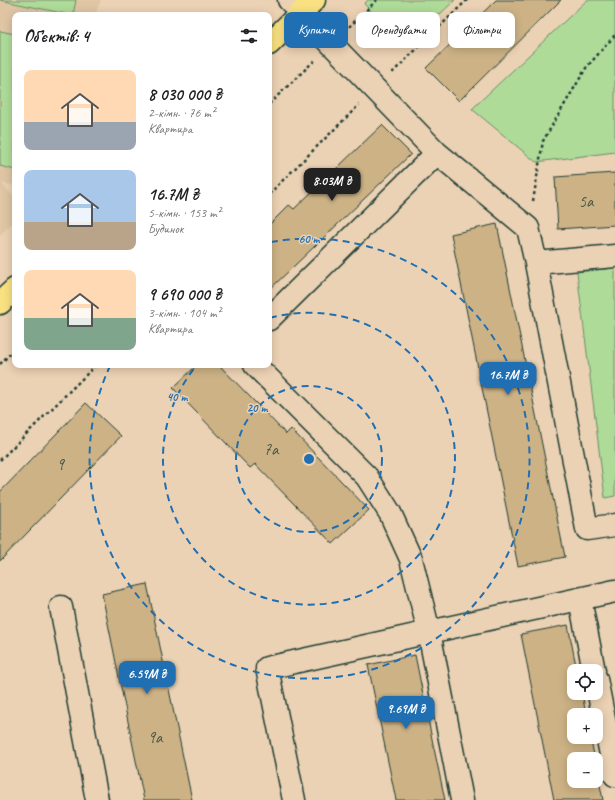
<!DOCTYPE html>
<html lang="uk">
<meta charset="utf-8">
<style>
body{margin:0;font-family:Caveat,sans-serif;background:#f2f2f2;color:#202124;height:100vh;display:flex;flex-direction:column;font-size:15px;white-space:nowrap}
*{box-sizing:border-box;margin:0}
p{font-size:13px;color:#757577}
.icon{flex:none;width:22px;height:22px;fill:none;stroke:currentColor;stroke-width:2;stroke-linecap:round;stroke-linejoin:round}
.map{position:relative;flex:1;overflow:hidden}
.panel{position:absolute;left:12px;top:12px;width:260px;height:356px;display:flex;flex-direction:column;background:#fff;border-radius:8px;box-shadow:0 2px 10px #0003}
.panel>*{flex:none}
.hud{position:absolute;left:284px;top:12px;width:271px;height:36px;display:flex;gap:8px}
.buttons{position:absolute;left:567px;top:664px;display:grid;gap:8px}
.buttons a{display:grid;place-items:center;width:36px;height:36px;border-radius:8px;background:#fff;box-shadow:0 2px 10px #0003;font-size:20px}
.price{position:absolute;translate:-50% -34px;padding:0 9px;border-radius:8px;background:#1f6fb2;color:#fff;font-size:13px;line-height:26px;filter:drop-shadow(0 1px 2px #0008)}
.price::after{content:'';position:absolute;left:50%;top:24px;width:12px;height:9px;margin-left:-6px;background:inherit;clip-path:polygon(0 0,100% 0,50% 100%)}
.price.current{background:#222;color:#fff}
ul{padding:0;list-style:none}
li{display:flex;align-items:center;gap:12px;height:100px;padding:0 12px}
li span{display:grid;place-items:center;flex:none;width:112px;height:80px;border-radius:8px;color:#555}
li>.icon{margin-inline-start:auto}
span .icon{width:48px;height:48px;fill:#fffc;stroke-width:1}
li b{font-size:17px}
h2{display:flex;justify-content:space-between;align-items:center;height:48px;padding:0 12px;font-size:17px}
.pill{padding:0 14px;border-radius:8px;background:#fff;box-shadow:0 2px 10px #0003;font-size:14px;line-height:36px}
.pill.current{background:#1f6fb2;color:#fff}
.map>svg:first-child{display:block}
.built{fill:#dfc5a4}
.green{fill:#afdb99;stroke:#678c66}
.building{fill:#cdb286;stroke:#1f3d34}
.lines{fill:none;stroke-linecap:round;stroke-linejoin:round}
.minor-casing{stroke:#1f3d34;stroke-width:25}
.major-casing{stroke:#1f3d34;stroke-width:25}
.path{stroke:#1f3d34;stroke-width:2.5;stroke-dasharray:3 3;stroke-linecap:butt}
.minor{stroke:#ecd2b4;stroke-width:22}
.major{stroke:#f9e181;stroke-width:22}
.ring{fill:none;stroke:#1f6fb2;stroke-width:2;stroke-dasharray:7 5}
.labels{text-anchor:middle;stroke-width:3;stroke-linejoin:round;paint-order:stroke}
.number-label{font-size:17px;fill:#4a5a48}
.centre{fill:#1f6fb2;stroke:#ecd2b4;stroke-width:2}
.ring-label{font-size:12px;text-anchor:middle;font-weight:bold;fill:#1f6fb2;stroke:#ecd2b4;stroke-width:3;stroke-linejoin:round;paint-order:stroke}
</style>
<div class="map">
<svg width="615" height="800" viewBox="0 0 615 800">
<rect width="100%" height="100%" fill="#ecd2b4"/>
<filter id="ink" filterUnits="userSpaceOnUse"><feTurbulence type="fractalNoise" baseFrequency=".025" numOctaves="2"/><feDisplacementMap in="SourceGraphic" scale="8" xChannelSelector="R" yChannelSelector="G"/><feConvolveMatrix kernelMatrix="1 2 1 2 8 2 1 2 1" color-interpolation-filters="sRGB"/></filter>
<g filter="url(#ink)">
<path class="built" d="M 0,0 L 101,0 L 95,15 L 15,15 L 15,185 L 2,184 L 15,198 L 15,220 L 0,235 Z"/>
<path class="green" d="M 0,0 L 76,0 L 73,15 L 71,15 Z
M 368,0 L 455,0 L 406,46 L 364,4 Z
M 587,0 L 615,0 L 615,152 L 536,162 L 472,109 Z
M 0,31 L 15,34 L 15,170 L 0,166 Z
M 615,268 L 615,496 L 605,498 L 577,272 Z"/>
<path class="building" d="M 496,0 L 561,0 L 459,101 L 426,68 Z
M 382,125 L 411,154 L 269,290 L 269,225 L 289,205 L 294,209 Z
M 615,173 L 615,225 L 558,229 L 555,177 Z
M 497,224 L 565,557 L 518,566 L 451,234 Z
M 197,365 L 219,365 L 286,434 L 291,429 L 369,510 L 333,544 L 255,464 L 250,468 L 173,388 Z
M 86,403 L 121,436 L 0,561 L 0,492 Z
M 147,584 L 192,800 L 144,800 L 102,594 Z
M 568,625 L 577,671 L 574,671 L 574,693 L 582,693 L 586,715 L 574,715 L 574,737 L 590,737 L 595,759 L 574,759 L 574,781 L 596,781 L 596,765 L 603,800 L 554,800 L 521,634 Z
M 415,655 L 433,744 L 445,800 L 396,800 L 368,665 Z"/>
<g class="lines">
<g class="minor-casing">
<path id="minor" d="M 289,0 L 437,153 L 528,228 L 536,263 L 615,256
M 536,263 L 587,529 L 615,525
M 269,319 L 437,153
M 255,365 L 367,477 L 390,513 L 411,559 L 429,632 L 462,800
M 580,599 L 594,671
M 61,607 L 97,800
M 596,679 L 615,775
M 294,800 L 267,668 L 615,591"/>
</g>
<g class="major-casing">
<path id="major" d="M 269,44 L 314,0
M 0,303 L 15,289"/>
</g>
<path class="path" d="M 349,27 L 377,0
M 392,73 L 467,0
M 269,104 L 315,60
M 269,194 L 359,105
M 533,201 L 543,141 L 586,68 L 615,35
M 0,364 L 15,349
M 0,460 L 96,365"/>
<use href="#minor" class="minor"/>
<use href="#major" class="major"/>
</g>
</g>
<g class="ring">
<circle cx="309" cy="459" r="73"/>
<path d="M270 318A146 146 0 1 1 197 365"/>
<path d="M271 242A220 220 0 1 1 110 366"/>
</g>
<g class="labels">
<g class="number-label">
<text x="586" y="207">5а</text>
<text x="271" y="455">7а</text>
<text x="60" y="470">9</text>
<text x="155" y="743">9а</text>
</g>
</g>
<circle cx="309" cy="459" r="6" class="centre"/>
<g class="ring-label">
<text x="309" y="243">60 m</text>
<text x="177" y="401">40 m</text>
<text x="257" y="412">20 m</text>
</g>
</svg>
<div class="buttons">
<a><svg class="icon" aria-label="locate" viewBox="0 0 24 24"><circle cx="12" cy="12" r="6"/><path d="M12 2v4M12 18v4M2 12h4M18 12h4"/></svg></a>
<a>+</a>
<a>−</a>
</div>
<b class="price current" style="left:332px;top:202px">8.03M ₴</b>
<b class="price" style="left:508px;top:396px">16.7M ₴</b>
<b class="price" style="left:147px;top:695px">6.59M ₴</b>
<b class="price" style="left:406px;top:730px">9.69M ₴</b>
<div class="hud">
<a class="pill current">Купити</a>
<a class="pill">Орендувати</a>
<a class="pill">Фільтри</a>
</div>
<section class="panel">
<h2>Об’єктів: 4<svg class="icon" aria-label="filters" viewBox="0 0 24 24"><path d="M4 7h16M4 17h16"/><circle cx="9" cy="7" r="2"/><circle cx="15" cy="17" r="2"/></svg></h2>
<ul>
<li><span style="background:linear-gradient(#ffd9b3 65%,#9aa5b1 0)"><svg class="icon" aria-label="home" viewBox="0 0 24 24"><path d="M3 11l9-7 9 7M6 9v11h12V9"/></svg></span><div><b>8 030 000 ₴</b><p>2-кімн. · 76 m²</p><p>Квартира</p></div></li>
<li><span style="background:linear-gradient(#a9c7e8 65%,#b9a48a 0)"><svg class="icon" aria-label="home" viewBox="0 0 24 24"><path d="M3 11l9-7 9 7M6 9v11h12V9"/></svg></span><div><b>16.7M ₴</b><p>5-кімн. · 153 m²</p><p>Будинок</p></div></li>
<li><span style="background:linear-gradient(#ffd9b3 60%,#7fa58c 0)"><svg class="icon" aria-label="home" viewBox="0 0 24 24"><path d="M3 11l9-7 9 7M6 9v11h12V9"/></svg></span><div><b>9 690 000 ₴</b><p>3-кімн. · 104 m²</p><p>Квартира</p></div></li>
</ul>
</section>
</div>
